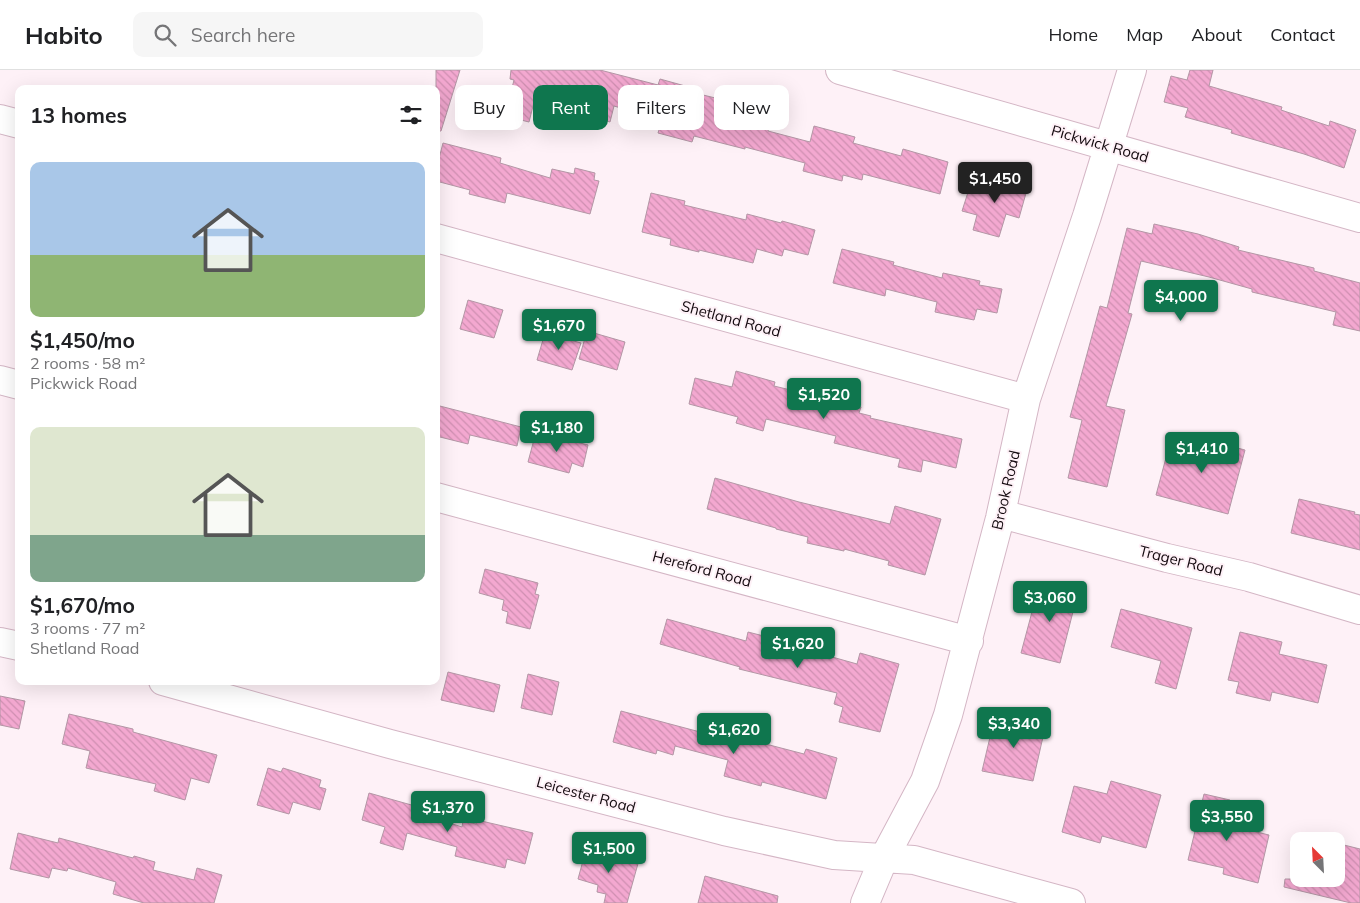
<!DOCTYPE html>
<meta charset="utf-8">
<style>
body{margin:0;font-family:Mulish,sans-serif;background:#f6f6f6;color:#202124;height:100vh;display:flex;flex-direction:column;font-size:19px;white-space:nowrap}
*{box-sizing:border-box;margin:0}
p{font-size:16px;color:#757577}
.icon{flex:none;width:28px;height:28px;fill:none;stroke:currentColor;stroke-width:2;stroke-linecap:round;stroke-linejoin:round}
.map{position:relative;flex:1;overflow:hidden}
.side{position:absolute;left:15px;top:15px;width:425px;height:600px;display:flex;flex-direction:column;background:#fff;border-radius:10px;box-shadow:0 5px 20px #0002}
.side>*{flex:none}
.hud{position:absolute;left:455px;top:15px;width:475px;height:45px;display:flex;gap:10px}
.needle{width:32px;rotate:336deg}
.controls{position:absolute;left:1290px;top:762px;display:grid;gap:10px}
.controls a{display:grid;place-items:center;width:55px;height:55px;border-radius:10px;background:#fff;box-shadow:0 5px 20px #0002;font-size:25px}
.price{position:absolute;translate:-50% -42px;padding:0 11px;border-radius:5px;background:#0f764e;color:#fff;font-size:16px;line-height:32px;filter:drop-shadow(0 1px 2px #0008)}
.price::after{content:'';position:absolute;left:50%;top:30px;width:15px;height:11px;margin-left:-8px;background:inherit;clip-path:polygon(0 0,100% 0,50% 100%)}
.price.active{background:#222;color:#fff}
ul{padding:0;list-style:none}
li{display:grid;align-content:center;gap:10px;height:265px;padding:0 15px}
li span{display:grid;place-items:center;height:155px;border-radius:10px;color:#555}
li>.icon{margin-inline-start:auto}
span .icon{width:90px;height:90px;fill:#fffc;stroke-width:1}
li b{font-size:21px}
h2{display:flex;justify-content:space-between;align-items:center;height:60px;padding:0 15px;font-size:21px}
.tag{padding:0 18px;border-radius:10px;background:#fff;box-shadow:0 5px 20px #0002;font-size:18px;line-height:45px}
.tag.active{background:#0f764e;color:#fff}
header{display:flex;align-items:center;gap:30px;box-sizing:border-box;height:70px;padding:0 25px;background:#fff;border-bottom:1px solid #e0e0e0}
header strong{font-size:24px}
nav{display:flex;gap:28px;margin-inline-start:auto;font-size:18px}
.search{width:350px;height:45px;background:#f6f6f6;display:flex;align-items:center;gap:12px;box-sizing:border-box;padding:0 18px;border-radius:10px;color:#757577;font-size:19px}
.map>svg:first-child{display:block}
.building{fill:url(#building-back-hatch);stroke:#b396a5}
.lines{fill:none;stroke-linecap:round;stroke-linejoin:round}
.street-casing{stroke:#d4b6c5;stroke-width:30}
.street{stroke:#fff;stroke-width:28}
.labels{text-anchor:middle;stroke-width:4;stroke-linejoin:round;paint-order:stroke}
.street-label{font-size:15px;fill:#140a0f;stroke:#fef1f7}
</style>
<header>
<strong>Habito</strong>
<div class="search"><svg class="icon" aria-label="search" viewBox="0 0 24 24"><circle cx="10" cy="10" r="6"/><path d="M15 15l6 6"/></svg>Search here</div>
<nav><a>Home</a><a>Map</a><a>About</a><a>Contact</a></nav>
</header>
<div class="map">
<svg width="1360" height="833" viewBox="0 0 1360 833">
<defs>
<pattern id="building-back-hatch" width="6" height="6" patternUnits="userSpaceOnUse" patternTransform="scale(1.25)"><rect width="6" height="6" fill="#f3a8d0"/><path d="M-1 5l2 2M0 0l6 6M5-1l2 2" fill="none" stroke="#cf8fb1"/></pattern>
</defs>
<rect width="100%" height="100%" fill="#fef1f7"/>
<path class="building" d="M 436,0 L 460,0 L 441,61 L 436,61 Z
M 511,0 L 600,0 L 658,15 L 660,9 L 696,19 L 695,23 L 772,42 L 768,61 L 810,72 L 814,56 L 855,67 L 853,73 L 901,86 L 903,79 L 948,92 L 940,124 L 863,104 L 862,110 L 843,105 L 842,111 L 803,101 L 805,93 L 745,77 L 745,79 L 694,66 L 692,72 L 658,63 L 662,50 L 614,36 L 610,52 L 585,45 L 587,37 L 579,35 L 581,25 L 538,16 L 529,52 L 505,46 L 514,10 L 510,9 Z
M 1190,0 L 1213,0 L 1209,16 L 1282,37 L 1281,40 L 1329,56 L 1330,51 L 1356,60 L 1344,98 L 1304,84 L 1231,63 L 1232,60 L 1185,47 L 1188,38 L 1164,32 L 1171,6 L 1187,10 Z
M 443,73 L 501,88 L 500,93 L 550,108 L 552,99 L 574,104 L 575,98 L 595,103 L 594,110 L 599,111 L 590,144 L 507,123 L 505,133 L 469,124 L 470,120 L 436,111 L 436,100 Z
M 991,105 L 1028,116 L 1019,148 L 1006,144 L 999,167 L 973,160 L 977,145 L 962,141 L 970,116 L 987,121 Z
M 651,123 L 685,131 L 684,135 L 746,150 L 747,144 L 781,153 L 782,151 L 815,160 L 808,185 L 784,179 L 782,186 L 757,179 L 753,193 L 699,180 L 699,182 L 670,175 L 671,169 L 642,162 Z
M 1154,154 L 1198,164 L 1239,177 L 1238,180 L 1314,198 L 1314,201 L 1360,213 L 1360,261 L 1333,255 L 1336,242 L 1252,222 L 1252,219 L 1209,207 L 1141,191 L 1128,243 L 1132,244 L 1106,336 L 1125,340 L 1107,417 L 1068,408 L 1082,350 L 1070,347 L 1100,236 L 1107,238 L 1127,158 L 1152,164 Z
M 842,179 L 894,192 L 893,195 L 942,208 L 943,203 L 980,211 L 979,215 L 1002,219 L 997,243 L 977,239 L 974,250 L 935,242 L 937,232 L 886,219 L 885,226 L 833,213 Z
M 468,230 L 503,240 L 494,268 L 460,259 Z
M 587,261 L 625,272 L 617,300 L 579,289 Z
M 545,263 L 581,273 L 572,300 L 537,290 Z
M 736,301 L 775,312 L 774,316 L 861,337 L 859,343 L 871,346 L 870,348 L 962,369 L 956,398 L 923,390 L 921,402 L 898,397 L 900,389 L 834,373 L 836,366 L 766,349 L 763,361 L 736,353 L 738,347 L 689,334 L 695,308 L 732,317 Z
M 436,335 L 521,357 L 517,376 L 470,365 L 468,374 L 436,366 Z
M 536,362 L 588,375 L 583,397 L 572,393 L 569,403 L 528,392 Z
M 1184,364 L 1245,380 L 1228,444 L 1156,425 L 1167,384 L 1178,387 Z
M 715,408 L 799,432 L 890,454 L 895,436 L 941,449 L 925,505 L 888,495 L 889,491 L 844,479 L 844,481 L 807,473 L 808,467 L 776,459 L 776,458 L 707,439 Z
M 1299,429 L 1355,442 L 1354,444 L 1360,445 L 1360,480 L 1291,463 Z
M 485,499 L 538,513 L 535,524 L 539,525 L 530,559 L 506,553 L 508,542 L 502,540 L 504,530 L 479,523 Z
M 1040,512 L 1078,522 L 1060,593 L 1021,583 Z
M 1121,539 L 1192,558 L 1176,619 L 1155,613 L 1161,591 L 1111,577 Z
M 667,549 L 746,571 L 748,562 L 818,580 L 818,583 L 857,594 L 860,583 L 899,594 L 880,662 L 839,652 L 843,637 L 834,634 L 837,623 L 739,599 L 740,597 L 660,574 Z
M 1240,562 L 1282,572 L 1279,584 L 1327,595 L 1318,633 L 1272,622 L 1270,631 L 1236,623 L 1239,612 L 1228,610 Z
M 448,602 L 500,615 L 494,642 L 441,630 Z
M 528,604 L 559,612 L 552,645 L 521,638 Z
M 0,626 L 25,631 L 19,659 L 0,655 Z
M 621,641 L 734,671 L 735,666 L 804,684 L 806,679 L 837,688 L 826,729 L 762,712 L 761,716 L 724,706 L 728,690 L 675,676 L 673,685 L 657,680 L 656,684 L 613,672 Z
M 69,644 L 133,659 L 133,662 L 217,685 L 209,713 L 191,708 L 185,730 L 154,721 L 156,714 L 86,698 L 90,681 L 62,674 Z
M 995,646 L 1045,658 L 1033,711 L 982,701 Z
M 268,698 L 281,702 L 283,698 L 321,710 L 319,717 L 326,719 L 320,740 L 293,732 L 289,744 L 257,735 Z
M 1111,711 L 1161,725 L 1146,778 L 1102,766 L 1100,773 L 1062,762 L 1074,716 L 1107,724 Z
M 369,723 L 422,738 L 421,744 L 462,757 L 463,751 L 476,754 L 477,750 L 533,763 L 525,794 L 507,789 L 505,798 L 455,786 L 457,777 L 407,763 L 403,780 L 380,773 L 385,757 L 362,750 Z
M 1204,724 L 1230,730 L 1227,740 L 1239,743 L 1236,757 L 1269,765 L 1258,813 L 1223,804 L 1224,798 L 1188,790 Z
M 18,763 L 58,773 L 59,768 L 133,788 L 134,786 L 155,792 L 153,800 L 194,810 L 197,798 L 222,805 L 214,833 L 144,833 L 113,824 L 116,812 L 68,798 L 67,801 L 52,798 L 49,808 L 10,799 Z
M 1336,773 L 1360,779 L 1360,833 L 1351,833 L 1284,817 L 1285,809 L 1336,809 Z
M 587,776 L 639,790 L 627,833 L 604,833 L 606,824 L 597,822 L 598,815 L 578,809 Z
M 705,806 L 778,826 L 777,833 L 698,833 Z"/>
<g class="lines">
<g class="street-casing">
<path id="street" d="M 840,0 L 1360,148
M 0,49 L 19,54
M 436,168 L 1026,329
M 0,310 L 19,315
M 436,427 L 969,571
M 1001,444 L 1167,488 L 1249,507 L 1360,540
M 0,572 L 19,576
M 163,611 L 390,674 L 724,761 L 834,785 L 914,790 L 1071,833
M 865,833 L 884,788 L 925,711 L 948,645 L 1000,448 L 1026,329 L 1087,146 L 1132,0"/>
</g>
<use href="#street" class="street"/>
</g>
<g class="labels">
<g class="street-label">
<text transform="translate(1100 74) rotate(16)" y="5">Pickwick Road</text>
<text transform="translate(731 249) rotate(15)" y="5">Shetland Road</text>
<text transform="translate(1006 420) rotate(-77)" y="5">Brook Road</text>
<text transform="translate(1181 491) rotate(14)" y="5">Trager Road</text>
<text transform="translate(702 499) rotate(15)" y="5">Hereford Road</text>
<text transform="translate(586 725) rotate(15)" y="5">Leicester Road</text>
</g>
</g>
</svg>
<div class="controls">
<a><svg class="needle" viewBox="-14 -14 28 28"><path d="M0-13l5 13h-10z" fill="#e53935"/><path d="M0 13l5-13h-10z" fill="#757577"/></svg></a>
</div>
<b class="price active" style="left:995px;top:134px">$1,450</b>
<b class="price" style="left:1181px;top:252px">$4,000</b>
<b class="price" style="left:559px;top:281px">$1,670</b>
<b class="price" style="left:824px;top:350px">$1,520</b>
<b class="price" style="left:557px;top:383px">$1,180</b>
<b class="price" style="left:1202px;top:404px">$1,410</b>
<b class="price" style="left:1050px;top:553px">$3,060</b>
<b class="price" style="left:798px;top:599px">$1,620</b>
<b class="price" style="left:1014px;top:679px">$3,340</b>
<b class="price" style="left:734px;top:685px">$1,620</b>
<b class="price" style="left:448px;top:763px">$1,370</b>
<b class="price" style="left:1227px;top:772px">$3,550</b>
<b class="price" style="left:609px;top:804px">$1,500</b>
<div class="hud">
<a class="tag">Buy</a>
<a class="tag active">Rent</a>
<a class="tag">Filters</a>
<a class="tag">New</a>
</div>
<section class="side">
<h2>13 homes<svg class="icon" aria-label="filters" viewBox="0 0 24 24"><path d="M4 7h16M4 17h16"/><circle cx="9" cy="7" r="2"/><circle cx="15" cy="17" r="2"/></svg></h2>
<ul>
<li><span style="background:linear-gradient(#a9c7e8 60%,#8fb573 0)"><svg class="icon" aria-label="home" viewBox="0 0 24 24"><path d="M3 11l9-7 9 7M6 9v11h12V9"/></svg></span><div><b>$1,450/mo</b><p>2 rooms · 58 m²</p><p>Pickwick Road</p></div></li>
<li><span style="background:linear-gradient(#dfe7d0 70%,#7fa58c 0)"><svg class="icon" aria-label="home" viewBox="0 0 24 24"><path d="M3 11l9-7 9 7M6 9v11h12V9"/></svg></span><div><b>$1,670/mo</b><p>3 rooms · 77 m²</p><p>Shetland Road</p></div></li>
</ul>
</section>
</div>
